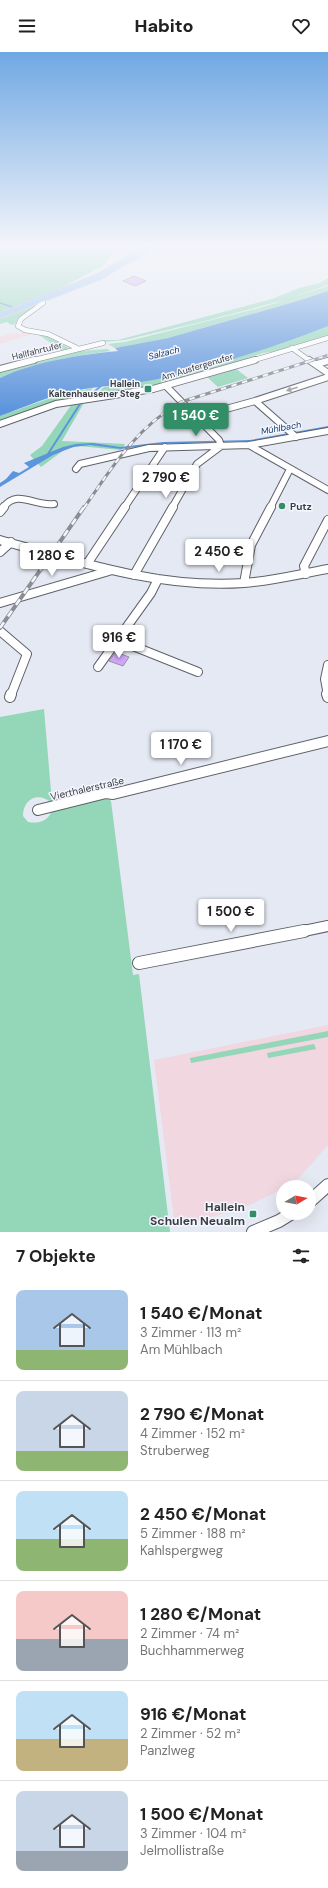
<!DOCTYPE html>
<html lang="de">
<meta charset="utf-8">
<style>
body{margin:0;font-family:"DM Sans",sans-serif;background:#f2f2f2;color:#222;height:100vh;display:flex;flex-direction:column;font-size:15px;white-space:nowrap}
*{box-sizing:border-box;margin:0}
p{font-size:13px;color:#767676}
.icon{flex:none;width:22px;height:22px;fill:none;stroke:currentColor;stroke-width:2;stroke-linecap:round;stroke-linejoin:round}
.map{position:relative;height:1180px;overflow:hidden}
.sheet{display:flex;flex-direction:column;background:#fff;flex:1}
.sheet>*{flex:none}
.needle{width:26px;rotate:80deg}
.tools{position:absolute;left:276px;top:1128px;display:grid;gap:8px}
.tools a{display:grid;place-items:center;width:40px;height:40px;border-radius:50%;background:#fff;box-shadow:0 4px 16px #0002;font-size:20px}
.price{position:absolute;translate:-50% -34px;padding:0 9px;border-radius:4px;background:#fff;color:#222;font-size:13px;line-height:26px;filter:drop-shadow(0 1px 2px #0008)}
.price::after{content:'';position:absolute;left:50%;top:24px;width:12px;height:9px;margin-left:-6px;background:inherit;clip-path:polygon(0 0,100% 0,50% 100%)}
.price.active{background:#328e66;color:#fff}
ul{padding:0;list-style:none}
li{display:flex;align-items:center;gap:12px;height:100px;padding:0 16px}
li+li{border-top:1px solid #e0e0e0}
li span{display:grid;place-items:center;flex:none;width:112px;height:80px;border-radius:8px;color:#555}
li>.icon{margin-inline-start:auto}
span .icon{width:48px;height:48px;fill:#fffc;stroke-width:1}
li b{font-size:17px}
h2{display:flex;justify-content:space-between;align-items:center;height:48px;padding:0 16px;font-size:17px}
header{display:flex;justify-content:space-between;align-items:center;height:52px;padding:0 16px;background:#fff;font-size:18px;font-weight:800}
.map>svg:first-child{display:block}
.commercial{fill:#f2d7dc}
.education{fill:#f0d7e0}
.green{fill:#93d6b8}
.water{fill:#5d95dc}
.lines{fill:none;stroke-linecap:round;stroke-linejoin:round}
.stream-far1{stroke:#5d95dc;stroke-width:1.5}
.stream{stroke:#5d95dc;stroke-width:2}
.building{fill:#d0a6f8;stroke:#95919a}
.street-far4-casing{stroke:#5f626a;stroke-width:5.5}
.street-far3-casing{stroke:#5f626a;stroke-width:8}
.street-far2-casing{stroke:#5f626a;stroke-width:10}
.street-far1-casing{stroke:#5f626a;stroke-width:12}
.street-casing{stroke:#5f626a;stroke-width:14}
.primary-casing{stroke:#c8c9ca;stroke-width:2}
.street-far4{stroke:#fff;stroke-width:4.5}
.street-far3{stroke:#fff;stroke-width:6}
.street-far2{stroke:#fff;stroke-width:8}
.street-far1{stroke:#fff;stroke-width:10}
.street{stroke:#fff;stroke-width:12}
.primary{fill:#9cc3f4;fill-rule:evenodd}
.rail-far2-casing{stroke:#8b8d94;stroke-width:2.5}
.rail-far1-casing{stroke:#8b8d94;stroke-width:3}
.rail-casing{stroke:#8b8d94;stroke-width:4}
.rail-far2{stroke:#f3f6fe;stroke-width:1.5;stroke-dasharray:4.5;stroke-linecap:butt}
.rail-far1{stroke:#f3f6fe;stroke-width:2;stroke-dasharray:5.5;stroke-linecap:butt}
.rail{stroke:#f3f6fe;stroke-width:2.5;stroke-dasharray:7;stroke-linecap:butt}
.oneway{fill:#9e9ea0}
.poi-dot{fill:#328e66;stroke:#f3f6fe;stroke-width:1.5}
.labels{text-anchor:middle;stroke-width:3;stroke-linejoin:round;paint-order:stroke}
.far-street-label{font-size:9px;fill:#3c3d41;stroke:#f3f6fe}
.far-water-label{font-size:9px;font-style:italic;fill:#133a68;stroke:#f3f6fe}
.far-poi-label{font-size:9px;font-weight:bold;fill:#3c3d41;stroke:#f3f6fe;text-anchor:end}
.poi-label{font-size:10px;font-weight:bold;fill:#3c3d41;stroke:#f3f6fe;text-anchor:start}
.street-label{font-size:10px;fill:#3c3d41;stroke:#f3f6fe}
.near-poi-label{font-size:12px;font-weight:bold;fill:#3c3d41;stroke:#f3f6fe;text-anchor:end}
</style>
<header><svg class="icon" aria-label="menu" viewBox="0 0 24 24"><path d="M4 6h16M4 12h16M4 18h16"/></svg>Habito<svg class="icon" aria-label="heart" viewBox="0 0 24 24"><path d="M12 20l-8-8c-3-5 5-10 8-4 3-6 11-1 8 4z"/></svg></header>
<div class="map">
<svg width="328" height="1180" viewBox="0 0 328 1180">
<rect width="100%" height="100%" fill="#e5e9f3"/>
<path class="commercial" d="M 23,279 L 36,281 L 0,292 L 0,285 L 12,281 L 21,282 Z"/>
<path class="education" d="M 328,973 L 328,1093 L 298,1127 L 278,1139 L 243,1156 L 175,1175 L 154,1008 Z"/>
<path class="green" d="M 0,192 L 117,192 L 107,209 L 102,214 L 54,240 L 0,261 Z
M 328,226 L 328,233 L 288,247 L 205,269 L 125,288 L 104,290 L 104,288 L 118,288 L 272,247 L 299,236 L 320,231 Z
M 328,234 L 328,239 L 294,250 L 168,286 L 115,296 L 108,292 L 125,290 L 263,255 Z
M 39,252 L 19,266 L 16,272 L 11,273 L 7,270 L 0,272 L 0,267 Z
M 328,274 L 328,283 L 278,299 L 263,301 L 166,332 L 95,343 L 104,335 L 169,325 L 224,309 Z
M 36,281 L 43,282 L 69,296 L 67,299 L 60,299 L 61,298 Z
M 107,297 L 111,299 C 74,304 34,310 0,326 L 0,318 L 79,299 Z
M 235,316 L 248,326 L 218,335 L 207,325 Z
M 93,336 L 87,343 L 64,347 L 0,370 L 0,364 L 59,343 Z
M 85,349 L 62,389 L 125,392 L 121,398 L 78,394 L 64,398 L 41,415 L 30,403 L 42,394 L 72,352 Z
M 44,657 L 52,751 C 38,739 23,747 23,764 L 28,770 C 40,772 47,769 53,758 L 105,744 L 111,749 L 133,923 L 139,922 L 170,1180 L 0,1180 L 0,665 Z
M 328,979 L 328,985 L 191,1011 L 190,1006 Z
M 314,992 L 316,997 L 268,1006 L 267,1001 Z"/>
<path class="water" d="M 328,239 L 328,274 C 277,294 221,312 168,325 C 139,332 108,333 78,338 C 51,343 25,355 0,364 L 0,326 C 36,309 79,303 118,299 L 115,296 L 168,286 L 294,250 Z
M 328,374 L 328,376 L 252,389 L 159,392 L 121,397 L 90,393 L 73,395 L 53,403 L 0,435 L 0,431 L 6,427 L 13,419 L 19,421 L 29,415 L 24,411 L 63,395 L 76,392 L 93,391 L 120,395 L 163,390 L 250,388 Z"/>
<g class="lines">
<path class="stream-far1" d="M 0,251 L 12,255"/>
<path class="stream" d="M 89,344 L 101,334
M 48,402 L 80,352"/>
</g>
<path class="building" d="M 134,224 L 146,229 L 135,234 L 123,229 Z
M 116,600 L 129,605 L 123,614 L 109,609 Z"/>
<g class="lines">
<g class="street-far4-casing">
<path id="street-far4" d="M 41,248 L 43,251 L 21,267 L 18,274 L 25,278 L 48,282 L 77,296
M 292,296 L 310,309
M 30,309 L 103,291
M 251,309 L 328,286"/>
</g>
<g class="street-far3-casing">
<path id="street-far3" d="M 309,308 L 328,321
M 317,312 L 328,309
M 0,317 L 34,308
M 166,334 L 219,388 L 221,394 L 197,412 L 172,456
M 255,349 L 296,385
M 197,365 L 255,349 L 328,325
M 0,372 L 56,352 L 153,337 L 255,308
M 249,393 L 328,438
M 76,417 L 80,412 L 149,396 L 249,393 L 328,379
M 3,456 C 17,436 35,455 54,452
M 124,456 L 165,395
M 270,456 L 290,417"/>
</g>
<g class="street-far2-casing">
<path id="street-far2" d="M 0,460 L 4,455
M 0,488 C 78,510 162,537 244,531 C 272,529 300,522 328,517
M 0,500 L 11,490
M 87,512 L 125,455
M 306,522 L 304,514 L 328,468
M 134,523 L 173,455
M 244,531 L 251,493 L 271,455
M 0,551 L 109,519
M 0,579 L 27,602 L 11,643
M 118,588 L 198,620
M 98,615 L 151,541 L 158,527
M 328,643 L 325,627 L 328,613"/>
</g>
<g class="street-far1-casing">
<path id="street-far1" d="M 327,642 L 328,645
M 10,645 L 11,642
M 38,758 L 106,741 L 113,742 L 328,689
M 299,880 L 328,874"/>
</g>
<g class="street-casing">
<path id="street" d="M 139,911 L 304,879
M 309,1150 L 328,1133
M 253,1180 L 279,1169 L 292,1161"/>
</g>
<g class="primary-casing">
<path id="primary" d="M 150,192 L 160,192 L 101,227 L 0,266 L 0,261 L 95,223 Z"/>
</g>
<use href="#street-far4" class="street-far4"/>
<use href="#street-far3" class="street-far3"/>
<use href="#street-far2" class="street-far2"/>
<use href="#street-far1" class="street-far1"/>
<use href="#street" class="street"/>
<use href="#primary" class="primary"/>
<g class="rail-far2-casing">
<path id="rail-far2" d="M 310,309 L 328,303"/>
</g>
<g class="rail-far1-casing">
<path id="rail-far1" d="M 84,456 C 112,415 137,375 181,350 L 313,308"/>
</g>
<g class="rail-casing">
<path id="rail" d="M 0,576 L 84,455"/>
</g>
<use href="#rail-far2" class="rail-far2"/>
<use href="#rail-far1" class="rail-far1"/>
<use href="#rail" class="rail"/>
</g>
<defs><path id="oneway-solid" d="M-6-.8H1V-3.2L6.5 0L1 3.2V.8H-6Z"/></defs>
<use class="oneway" href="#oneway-solid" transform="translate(292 337) rotate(162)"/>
<linearGradient id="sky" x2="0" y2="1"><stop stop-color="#70a8e3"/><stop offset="0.54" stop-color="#f3f5fa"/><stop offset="1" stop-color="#f3f5fa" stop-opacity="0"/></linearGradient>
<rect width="328" height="358" fill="url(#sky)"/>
<g class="poi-dot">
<rect x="144" y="333" width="8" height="8" rx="2"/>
<circle cx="282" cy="454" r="4"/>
<rect x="249" y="1158" width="8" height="8" rx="2"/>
</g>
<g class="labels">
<g class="far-street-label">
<text transform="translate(37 299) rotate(-14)" y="3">Hallfahrtufer</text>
<text transform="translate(197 315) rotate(-17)" y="3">Am Ausfergenufer</text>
</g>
<g class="far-water-label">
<text transform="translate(164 301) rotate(-14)" y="3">Salzach</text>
<text transform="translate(281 376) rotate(-10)" y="3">Mühlbach</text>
</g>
<g class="far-poi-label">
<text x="140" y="335">Hallein<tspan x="140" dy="10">Kaltenhausener Steg</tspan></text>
</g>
<g class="poi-label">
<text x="290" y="458">Putz</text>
</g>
<g class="street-label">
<text transform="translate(87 736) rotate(-13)" y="4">Vierthalerstraße</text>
</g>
<g class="near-poi-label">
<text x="245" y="1159">Hallein<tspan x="245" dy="14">Schulen Neualm</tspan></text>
</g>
</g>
</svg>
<div class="tools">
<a><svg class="needle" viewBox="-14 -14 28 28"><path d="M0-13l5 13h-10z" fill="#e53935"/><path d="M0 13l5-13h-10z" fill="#767676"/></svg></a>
</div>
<b class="price active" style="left:196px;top:385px">1 540 €</b>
<b class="price" style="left:166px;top:447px">2 790 €</b>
<b class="price" style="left:219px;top:521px">2 450 €</b>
<b class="price" style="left:52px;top:525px">1 280 €</b>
<b class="price" style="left:119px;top:607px">916 €</b>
<b class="price" style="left:181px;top:714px">1 170 €</b>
<b class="price" style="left:231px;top:881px">1 500 €</b>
</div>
<section class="sheet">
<h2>7 Objekte<svg class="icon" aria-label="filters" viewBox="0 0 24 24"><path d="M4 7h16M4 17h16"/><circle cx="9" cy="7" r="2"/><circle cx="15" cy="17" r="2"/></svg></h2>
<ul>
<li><span style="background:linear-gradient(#a9c7e8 75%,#8fb573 0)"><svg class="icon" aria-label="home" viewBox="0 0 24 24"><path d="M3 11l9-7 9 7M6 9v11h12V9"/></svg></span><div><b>1 540 €/Monat</b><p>3 Zimmer · 113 m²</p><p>Am Mühlbach</p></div></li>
<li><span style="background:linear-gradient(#c9d6e8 75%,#8fb573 0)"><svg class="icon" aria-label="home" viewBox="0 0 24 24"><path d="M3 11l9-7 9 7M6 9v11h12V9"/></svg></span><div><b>2 790 €/Monat</b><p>4 Zimmer · 152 m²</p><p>Struberweg</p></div></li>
<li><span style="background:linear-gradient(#bfe0f5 60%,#8fb573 0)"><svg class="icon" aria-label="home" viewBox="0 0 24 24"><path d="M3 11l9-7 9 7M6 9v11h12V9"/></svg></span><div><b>2 450 €/Monat</b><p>5 Zimmer · 188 m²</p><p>Kahlspergweg</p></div></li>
<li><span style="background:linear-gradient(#f6c9c9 60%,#9aa5b1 0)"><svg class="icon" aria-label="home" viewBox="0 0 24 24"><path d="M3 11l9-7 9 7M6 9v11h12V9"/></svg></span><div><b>1 280 €/Monat</b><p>2 Zimmer · 74 m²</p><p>Buchhammerweg</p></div></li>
<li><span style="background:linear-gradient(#bfe0f5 60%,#c2b280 0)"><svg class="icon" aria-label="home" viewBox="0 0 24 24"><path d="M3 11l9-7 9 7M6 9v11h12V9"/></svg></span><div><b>916 €/Monat</b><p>2 Zimmer · 52 m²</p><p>Panzlweg</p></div></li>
<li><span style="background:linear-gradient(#c9d6e8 75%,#9aa5b1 0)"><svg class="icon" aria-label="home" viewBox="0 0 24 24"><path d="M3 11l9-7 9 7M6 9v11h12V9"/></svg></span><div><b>1 500 €/Monat</b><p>3 Zimmer · 104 m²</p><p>Jelmollistraße</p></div></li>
</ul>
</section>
